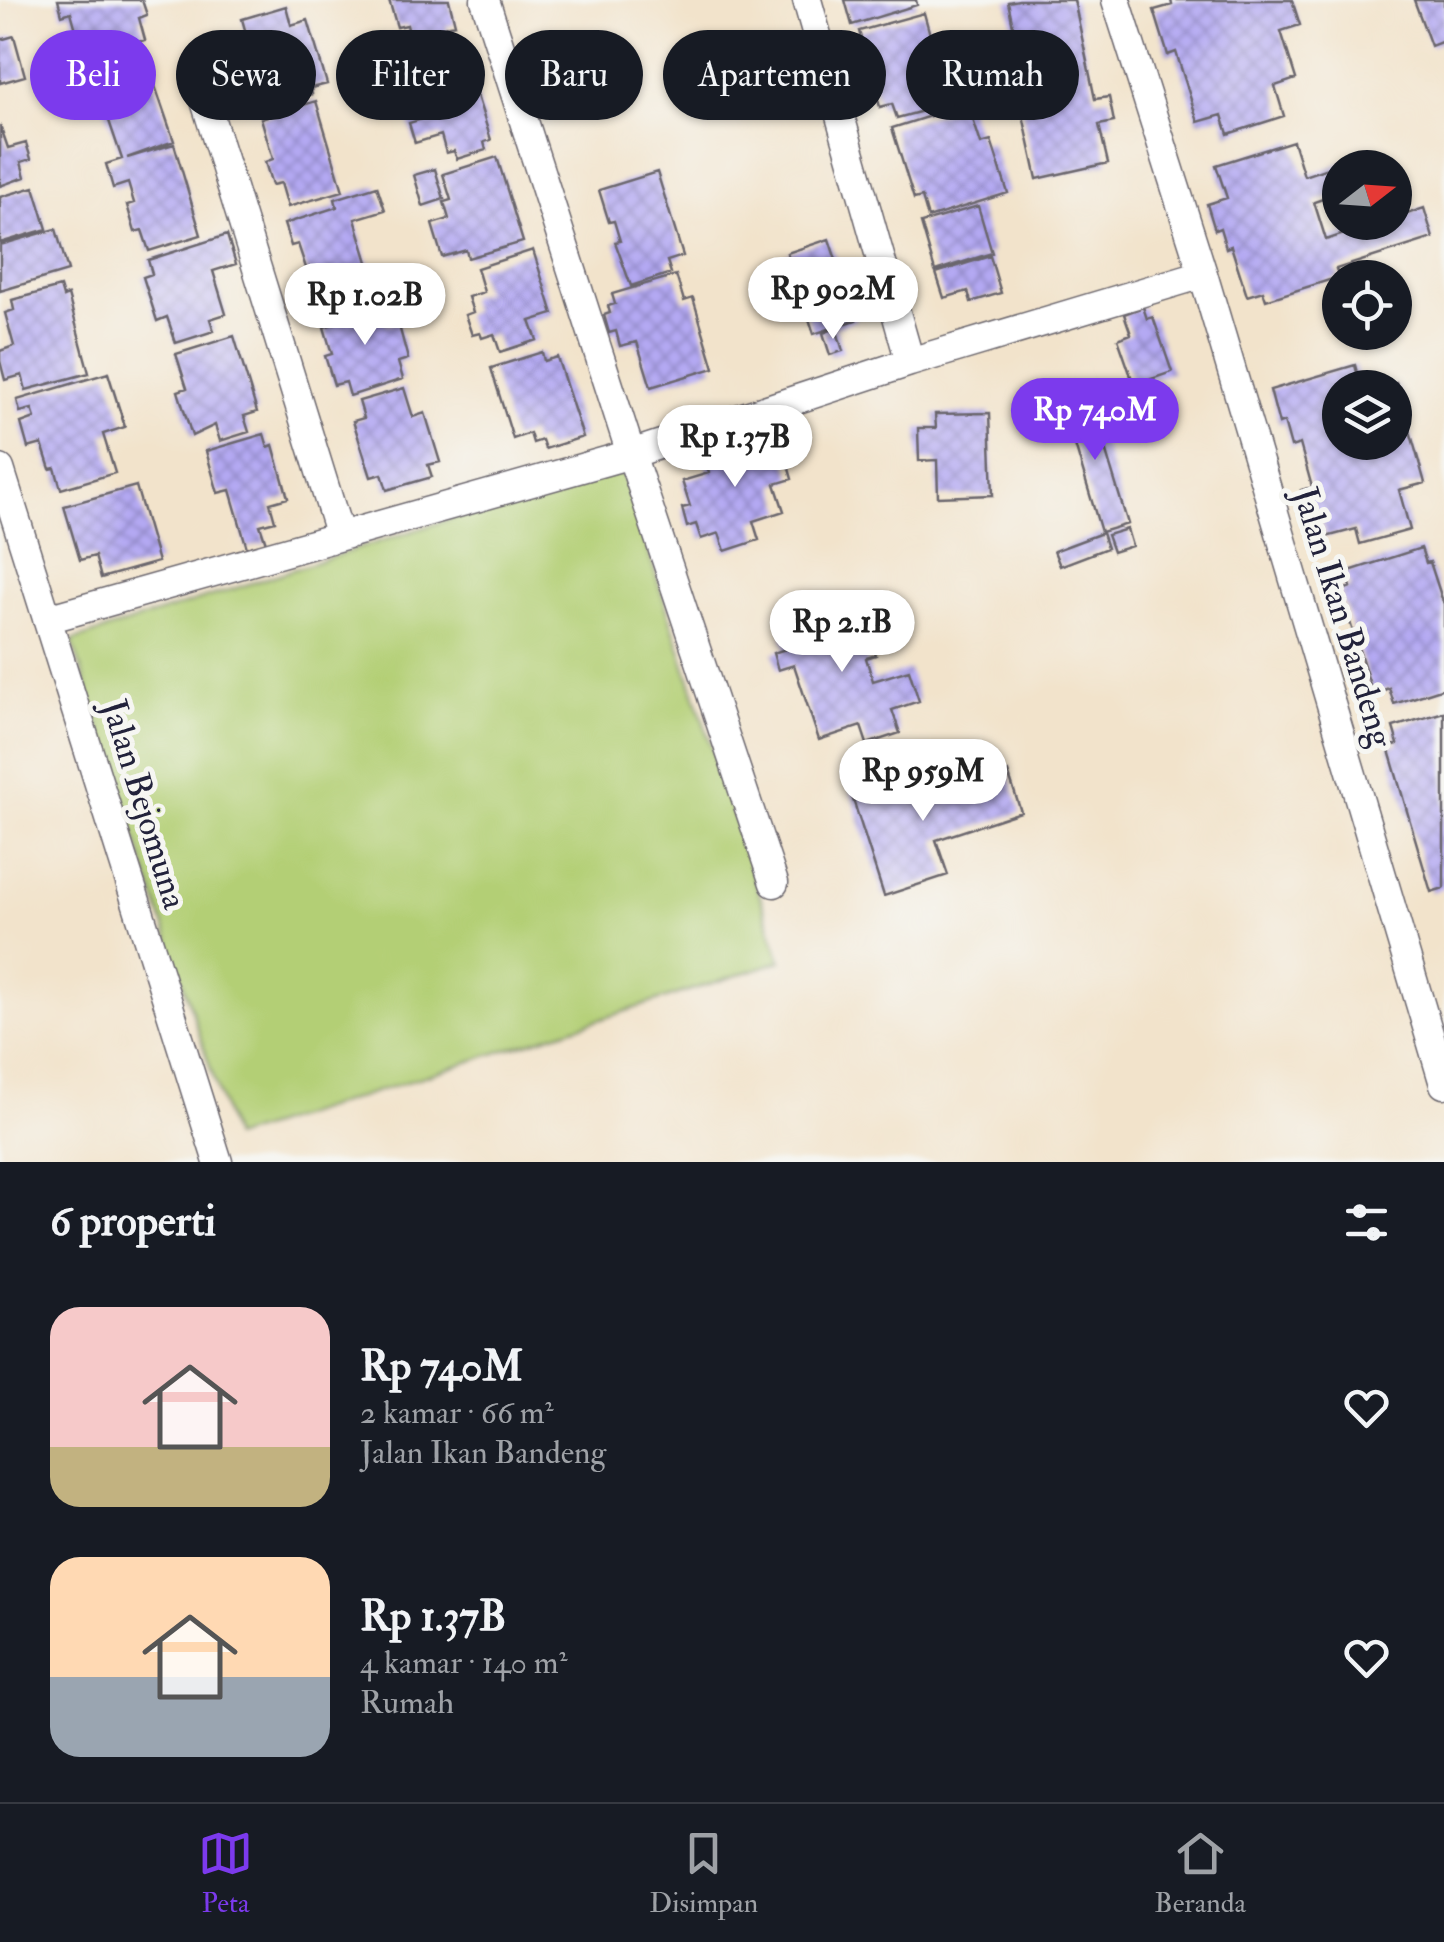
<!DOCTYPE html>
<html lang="id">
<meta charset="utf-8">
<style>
body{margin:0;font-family:"IM FELL Double Pica",serif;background:#242831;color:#f1f3f6;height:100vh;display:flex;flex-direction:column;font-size:38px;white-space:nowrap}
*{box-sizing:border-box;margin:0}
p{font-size:32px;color:#9ea1a6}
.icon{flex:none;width:55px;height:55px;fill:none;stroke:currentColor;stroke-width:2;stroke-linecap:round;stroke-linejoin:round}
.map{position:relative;height:1162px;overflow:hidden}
.panel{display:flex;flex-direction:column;background:#171b24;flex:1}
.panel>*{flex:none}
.guide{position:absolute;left:30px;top:30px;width:1385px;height:90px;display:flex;gap:20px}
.needle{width:65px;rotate:73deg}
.controls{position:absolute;left:1322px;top:150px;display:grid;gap:20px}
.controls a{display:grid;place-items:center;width:90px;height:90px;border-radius:50%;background:#171b24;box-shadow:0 2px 8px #0004;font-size:50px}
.price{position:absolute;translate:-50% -85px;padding:0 22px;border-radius:35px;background:#fff;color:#222;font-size:32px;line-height:65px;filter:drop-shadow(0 2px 5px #0008)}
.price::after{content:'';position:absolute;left:50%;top:60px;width:30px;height:22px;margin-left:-15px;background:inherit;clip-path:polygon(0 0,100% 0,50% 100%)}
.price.current{background:#7c3aed;color:#fff}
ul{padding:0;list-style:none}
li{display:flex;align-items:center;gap:30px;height:250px;padding:0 50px}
li span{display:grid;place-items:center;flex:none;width:280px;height:200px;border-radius:30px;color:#555}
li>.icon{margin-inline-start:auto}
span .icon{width:120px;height:120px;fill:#fffc;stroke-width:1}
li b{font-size:42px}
h2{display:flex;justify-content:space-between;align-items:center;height:120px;padding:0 50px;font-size:42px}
.chip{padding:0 35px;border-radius:45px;background:#171b24;box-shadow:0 2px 8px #0004;font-size:35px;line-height:90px}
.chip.current{background:#7c3aed;color:#fff}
.tab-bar{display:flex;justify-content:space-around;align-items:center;height:140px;border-top:2px solid #363941;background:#171b24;font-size:28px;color:#9ea1a6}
.tab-bar a{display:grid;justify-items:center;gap:5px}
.tab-bar .current{color:#7c3aed}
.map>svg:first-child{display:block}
.green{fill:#b3cf75;stroke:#6a7858;stroke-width:2.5}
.building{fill:url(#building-cross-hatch)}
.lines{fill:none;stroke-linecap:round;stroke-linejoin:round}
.minor-casing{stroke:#6b666d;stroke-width:31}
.minor{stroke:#fff;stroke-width:28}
.labels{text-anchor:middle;stroke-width:10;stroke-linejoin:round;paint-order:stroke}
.street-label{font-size:35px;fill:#22223b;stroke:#f6f6f2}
</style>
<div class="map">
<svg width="1444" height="1162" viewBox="0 0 1444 1162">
<defs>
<pattern id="building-cross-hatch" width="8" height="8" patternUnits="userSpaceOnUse" patternTransform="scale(2.5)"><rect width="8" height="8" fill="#b4a9f3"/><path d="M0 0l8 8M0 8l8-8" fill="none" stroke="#9289c6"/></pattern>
</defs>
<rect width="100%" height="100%" fill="#f6f6f2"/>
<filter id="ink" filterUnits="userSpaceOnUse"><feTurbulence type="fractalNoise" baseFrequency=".01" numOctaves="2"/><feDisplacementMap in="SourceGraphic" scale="20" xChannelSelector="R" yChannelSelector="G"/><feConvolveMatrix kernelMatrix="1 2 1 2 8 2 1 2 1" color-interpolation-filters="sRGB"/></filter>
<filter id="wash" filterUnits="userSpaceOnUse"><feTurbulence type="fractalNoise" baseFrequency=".0048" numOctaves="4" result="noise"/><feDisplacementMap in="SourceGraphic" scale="40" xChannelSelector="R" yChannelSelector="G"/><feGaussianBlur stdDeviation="2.25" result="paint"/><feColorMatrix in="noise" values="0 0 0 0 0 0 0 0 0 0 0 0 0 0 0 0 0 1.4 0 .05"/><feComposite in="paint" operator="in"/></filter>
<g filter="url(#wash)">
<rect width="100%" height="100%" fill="#f2e3cb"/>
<path class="green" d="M 620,464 L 781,961 L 233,1138 L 72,641 Z"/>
<g id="blocks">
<path class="building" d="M 58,0 L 142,0 L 147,15 L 139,18 L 145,40 L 84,58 L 71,12 L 62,15 Z
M 389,0 L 449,0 L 455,24 L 446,26 L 452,49 L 415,58 L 407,25 L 397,27 Z
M 845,0 L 916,0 L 917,5 L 852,25 Z
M 1019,0 L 1074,0 L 1095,99 L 1109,97 L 1114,122 L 1099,125 L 1108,163 L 1037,179 L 1008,47 L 1017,45 L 1008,2 Z
M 1171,0 L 1292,0 L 1300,25 L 1281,31 L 1296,79 L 1275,86 L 1284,116 L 1228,134 L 1222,115 L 1198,122 L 1176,52 L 1168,55 L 1154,10 L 1172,5 Z
M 1414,0 L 1444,0 L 1444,41 L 1431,46 Z
M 286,6 L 291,25 L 308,20 L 327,84 L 311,88 L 312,94 L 253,111 L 241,72 L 235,74 L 226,43 L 247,37 L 242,19 Z
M 924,13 L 949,104 L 897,118 L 892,104 L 880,107 L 859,31 Z
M 14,36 L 25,76 L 0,83 L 0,40 Z
M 143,51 L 174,141 L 127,158 L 174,144 L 201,235 L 149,251 L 142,230 L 135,232 L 127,205 L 134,203 L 128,183 L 113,188 L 106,164 L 122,159 L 91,68 Z
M 447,53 L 453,71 L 468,67 L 491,140 L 484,142 L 486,150 L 457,159 L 454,151 L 446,153 L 441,135 L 415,143 L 409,123 L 419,120 L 410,92 L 404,94 L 396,68 Z
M 316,101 L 343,191 L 288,207 L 281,183 L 272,185 L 265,162 L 273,159 L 261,118 Z
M 968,104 L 981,144 L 991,141 L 1008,193 L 928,218 L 922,197 L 914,199 L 892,128 Z
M 0,125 L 8,148 L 26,143 L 31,159 L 21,162 L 25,177 L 0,186 Z
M 1293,141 L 1304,176 L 1348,161 L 1350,168 L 1340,168 L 1340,193 L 1314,202 L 1326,240 L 1380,222 L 1395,222 L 1395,218 L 1424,208 L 1433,238 L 1336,269 L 1339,277 L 1266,300 L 1263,291 L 1247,296 L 1231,246 L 1226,248 L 1220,228 L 1215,230 L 1207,204 L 1227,198 L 1216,165 Z
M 497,157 L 523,242 L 468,258 L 466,250 L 442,257 L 432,224 L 449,219 L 444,202 L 451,200 L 443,174 Z
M 435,169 L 444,199 L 423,206 L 414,175 Z
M 657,172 L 683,256 L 667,261 L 671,273 L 631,286 L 615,242 L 620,241 L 614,221 L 609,222 L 599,190 Z
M 377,186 L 385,210 L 355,219 L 374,282 L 335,295 L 331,280 L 312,286 L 298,244 L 291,246 L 284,224 L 337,207 L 335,199 Z
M 34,187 L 47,229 L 0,243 L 0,197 Z
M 978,206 L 992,253 L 935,271 L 921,223 Z
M 56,229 L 68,271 L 0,291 L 0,245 Z
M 227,235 L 236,264 L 213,271 L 226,314 L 210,319 L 214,331 L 176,343 L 167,317 L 157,321 L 143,277 L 152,274 L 148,260 Z
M 829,239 L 856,320 L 814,334 L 787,253 Z
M 533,250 L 553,314 L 530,321 L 537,340 L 500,352 L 494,334 L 482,338 L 480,333 L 472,335 L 465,315 L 473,312 L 468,297 L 484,292 L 477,268 Z
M 990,256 L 1001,293 L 971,302 L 968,291 L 944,298 L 936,273 Z
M 676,275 L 684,301 L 693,298 L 714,368 L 651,387 L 637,342 L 620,346 L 616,331 L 609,333 L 604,315 L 610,313 L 608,306 L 615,304 L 612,294 Z
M 60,287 L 63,297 L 68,295 L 89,373 L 26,390 L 22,375 L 5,380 L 0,361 L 0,351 L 14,346 L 5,313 L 14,310 L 12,300 Z
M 378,297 L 387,325 L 398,322 L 408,359 L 398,362 L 403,379 L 350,396 L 346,382 L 334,385 L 325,356 L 332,354 L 324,327 L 342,321 L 338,309 Z
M 1143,307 L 1147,319 L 1153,317 L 1172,372 L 1134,385 L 1118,339 L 1131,334 L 1124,314 Z
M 836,328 L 843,351 L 830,355 L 823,333 Z
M 234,336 L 257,412 L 244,416 L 249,432 L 220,441 L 215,425 L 192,436 L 178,391 L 187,388 L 176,354 Z
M 542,352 L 544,361 L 557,357 L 583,437 L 545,449 L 542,440 L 533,443 L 530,433 L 513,439 L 491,368 Z
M 1355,365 L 1361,388 L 1340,388 L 1340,442 L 1395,442 L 1396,382 L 1425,483 L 1399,490 L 1410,530 L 1360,544 L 1356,529 L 1326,537 L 1319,514 L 1309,517 L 1301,490 L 1312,487 L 1300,444 L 1291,447 L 1284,422 L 1279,424 L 1270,390 Z
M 108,373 L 125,427 L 103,434 L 115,473 L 61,489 L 55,468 L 50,469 L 42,444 L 28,448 L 21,423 L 35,418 L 32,409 L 20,412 L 17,400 Z
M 404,388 L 413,417 L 425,413 L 440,462 L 428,465 L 432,477 L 387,490 L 382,474 L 371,477 L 353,421 L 364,418 L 359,401 Z
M 1088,393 L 1128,524 L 1101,532 L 1062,401 Z
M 990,413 L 993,495 L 938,497 L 937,460 L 919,461 L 918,428 L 936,428 L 935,414 Z
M 760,432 L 768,458 L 784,452 L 792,479 L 775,484 L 784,511 L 753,521 L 759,540 L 725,551 L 719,533 L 701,539 L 696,524 L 687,527 L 682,508 L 690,506 L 682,481 L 709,473 L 700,444 L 731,434 L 740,462 L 735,440 Z
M 264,434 L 268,447 L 273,445 L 288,498 L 270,503 L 275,521 L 260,525 L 266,543 L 247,548 L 230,490 L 218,493 L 206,451 Z
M 136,486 L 158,562 L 101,578 L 95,556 L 80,560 L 64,506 Z
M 1127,529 L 1132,546 L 1113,552 L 1107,535 Z
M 1102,533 L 1107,548 L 1060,566 L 1054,551 Z
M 1421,548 L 1426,563 L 1430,562 L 1444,605 L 1444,688 L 1394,704 L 1389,688 L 1373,694 L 1340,591 L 1351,587 L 1346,572 Z
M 829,603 L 834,619 L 861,610 L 876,655 L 866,658 L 873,681 L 909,670 L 919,701 L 892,710 L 900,733 L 867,744 L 861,726 L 819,740 L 794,665 L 778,670 L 773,653 L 786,649 L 782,635 L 786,633 L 782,618 Z
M 1444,712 L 1444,888 L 1431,892 L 1388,747 L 1398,744 L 1393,727 Z
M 914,769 L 924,800 L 1008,772 L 1021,812 L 936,840 L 948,875 L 884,896 L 850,790 Z"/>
</g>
</g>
<g filter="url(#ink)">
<use href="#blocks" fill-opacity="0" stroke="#6b666d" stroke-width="2.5"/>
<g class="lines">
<g class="minor-casing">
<path id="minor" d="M 485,0 L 631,454 L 774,883
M 807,0 L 910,362
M 1116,0 L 1203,274 L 1444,1084
M 197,75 L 340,536
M 0,469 L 218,1162
M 47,619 L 631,454 L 910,362 L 1203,274"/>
</g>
<use href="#minor" class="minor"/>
</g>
</g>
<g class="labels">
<g class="street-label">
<text transform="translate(1344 617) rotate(73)" y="12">Jalan Ikan Bandeng</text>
<text transform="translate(145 804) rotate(73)" y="12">Jalan Bejomuna</text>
</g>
</g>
</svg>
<div class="controls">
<a><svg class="needle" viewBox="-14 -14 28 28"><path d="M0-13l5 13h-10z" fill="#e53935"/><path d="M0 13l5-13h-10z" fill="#9ea1a6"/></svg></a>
<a><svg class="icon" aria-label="locate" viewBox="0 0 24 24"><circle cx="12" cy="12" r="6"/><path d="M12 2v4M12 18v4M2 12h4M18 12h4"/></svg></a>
<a><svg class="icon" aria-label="layers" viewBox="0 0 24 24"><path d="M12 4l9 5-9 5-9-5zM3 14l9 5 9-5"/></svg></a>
</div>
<b class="price" style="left:833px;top:342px">Rp 902M</b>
<b class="price" style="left:365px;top:348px">Rp 1.02B</b>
<b class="price current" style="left:1095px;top:463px">Rp 740M</b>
<b class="price" style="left:735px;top:490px">Rp 1.37B</b>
<b class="price" style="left:842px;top:675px">Rp 2.1B</b>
<b class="price" style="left:923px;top:824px">Rp 959M</b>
<div class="guide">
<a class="chip current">Beli</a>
<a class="chip">Sewa</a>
<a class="chip">Filter</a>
<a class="chip">Baru</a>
<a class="chip">Apartemen</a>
<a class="chip">Rumah</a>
</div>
</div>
<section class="panel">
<h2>6 properti<svg class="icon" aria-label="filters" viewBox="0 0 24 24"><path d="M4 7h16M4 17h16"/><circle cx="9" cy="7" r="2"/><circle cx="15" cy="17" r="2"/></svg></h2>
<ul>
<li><span style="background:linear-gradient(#f6c9c9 70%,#c2b280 0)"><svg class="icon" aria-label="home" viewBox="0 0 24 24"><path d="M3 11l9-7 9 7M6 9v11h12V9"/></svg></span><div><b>Rp 740M</b><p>2 kamar · 66 m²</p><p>Jalan Ikan Bandeng</p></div><svg class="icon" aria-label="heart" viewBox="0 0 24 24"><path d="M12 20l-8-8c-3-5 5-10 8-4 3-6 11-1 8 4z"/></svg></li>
<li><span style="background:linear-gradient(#ffd9b3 60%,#9aa5b1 0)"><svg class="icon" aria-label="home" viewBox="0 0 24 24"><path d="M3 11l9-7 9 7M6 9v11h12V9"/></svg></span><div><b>Rp 1.37B</b><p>4 kamar · 140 m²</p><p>Rumah</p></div><svg class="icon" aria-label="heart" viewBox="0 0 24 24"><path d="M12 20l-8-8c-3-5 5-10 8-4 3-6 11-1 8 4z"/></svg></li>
</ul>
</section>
<nav class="tab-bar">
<a class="current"><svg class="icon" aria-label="map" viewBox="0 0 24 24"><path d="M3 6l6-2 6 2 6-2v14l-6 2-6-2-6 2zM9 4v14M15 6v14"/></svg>Peta</a>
<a><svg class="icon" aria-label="saved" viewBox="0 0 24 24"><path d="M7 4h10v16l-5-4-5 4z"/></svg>Disimpan</a>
<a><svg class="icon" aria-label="home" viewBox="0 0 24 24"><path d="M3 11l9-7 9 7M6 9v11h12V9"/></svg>Beranda</a>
</nav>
